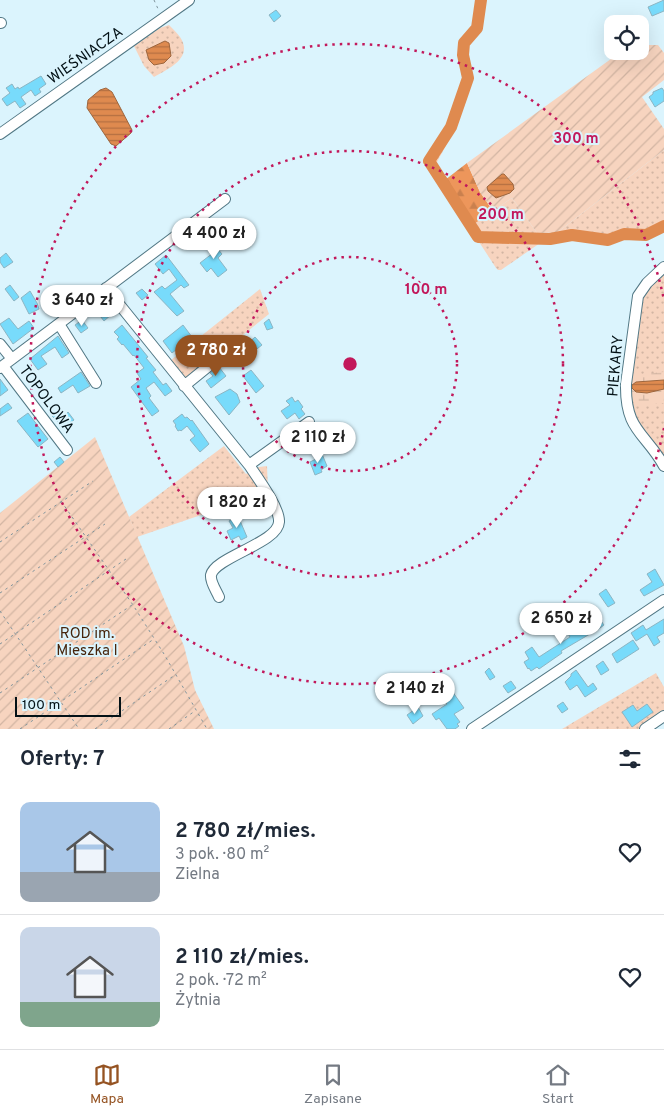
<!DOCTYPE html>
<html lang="pl">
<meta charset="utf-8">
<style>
body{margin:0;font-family:Overpass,sans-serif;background:#f6f6f7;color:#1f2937;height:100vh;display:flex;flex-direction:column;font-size:19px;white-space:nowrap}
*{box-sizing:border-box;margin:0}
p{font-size:16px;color:#747a83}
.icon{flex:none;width:28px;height:28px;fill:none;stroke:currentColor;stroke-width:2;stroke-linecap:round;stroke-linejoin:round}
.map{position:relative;height:729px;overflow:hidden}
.drawer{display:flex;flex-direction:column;background:#fff;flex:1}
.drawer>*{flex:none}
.controls{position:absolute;left:604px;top:15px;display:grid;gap:10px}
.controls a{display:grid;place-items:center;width:45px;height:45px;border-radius:10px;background:#fff;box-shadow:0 5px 20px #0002;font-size:25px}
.scale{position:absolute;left:15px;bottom:12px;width:106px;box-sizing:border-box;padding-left:5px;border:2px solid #031116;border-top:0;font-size:14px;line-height:18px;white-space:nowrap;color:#031116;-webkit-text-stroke:4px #dbf4fd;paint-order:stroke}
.price{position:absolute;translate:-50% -42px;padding:0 11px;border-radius:18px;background:#fff;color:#222;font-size:16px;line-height:32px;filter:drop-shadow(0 1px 2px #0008)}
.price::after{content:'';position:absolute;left:50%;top:30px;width:15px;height:11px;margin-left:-8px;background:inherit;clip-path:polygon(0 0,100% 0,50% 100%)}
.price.selected{background:#955322;color:#fff}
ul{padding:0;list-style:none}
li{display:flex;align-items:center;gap:15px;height:125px;padding:0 20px}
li+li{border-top:1px solid #e0e1e3}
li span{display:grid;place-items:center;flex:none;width:140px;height:100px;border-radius:10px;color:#555}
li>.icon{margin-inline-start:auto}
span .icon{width:60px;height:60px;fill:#fffc;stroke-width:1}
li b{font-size:21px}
h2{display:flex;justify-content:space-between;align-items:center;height:60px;padding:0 20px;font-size:21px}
.tab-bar{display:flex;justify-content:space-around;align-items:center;height:70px;border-top:1px solid #e0e1e3;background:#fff;font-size:14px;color:#747a83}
.tab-bar a{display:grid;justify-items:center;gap:2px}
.tab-bar .selected{color:#955322}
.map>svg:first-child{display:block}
.grass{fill:url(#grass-dots)}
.forest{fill:url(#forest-firs)}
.wetland{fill:url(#wetland-marsh)}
.garden{fill:url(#garden-furrows)}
.water{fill:url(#water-rules);stroke:#9d663e}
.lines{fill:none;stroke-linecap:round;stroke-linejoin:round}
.river{stroke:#df8a4f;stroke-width:12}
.building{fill:#78dbfb;stroke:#8cb5c3}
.minor-casing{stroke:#517784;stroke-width:12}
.path{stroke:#80949c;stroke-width:1;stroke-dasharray:2.5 4;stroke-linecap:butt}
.minor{stroke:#fff;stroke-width:10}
.ring{fill:none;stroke:#c2185b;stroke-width:2.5;stroke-dasharray:2.5 5}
.labels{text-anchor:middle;stroke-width:4;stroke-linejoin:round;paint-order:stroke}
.street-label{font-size:15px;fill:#031116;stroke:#dbf4fd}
.park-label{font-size:15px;fill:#47250c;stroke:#dbf4fd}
.centre{fill:#c2185b;stroke:#dbf4fd;stroke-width:2.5}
.ring-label{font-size:15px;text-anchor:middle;font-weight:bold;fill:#c2185b;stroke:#dbf4fd;stroke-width:4;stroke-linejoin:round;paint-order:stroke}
</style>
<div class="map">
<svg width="664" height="729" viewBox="0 0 664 729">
<defs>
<pattern id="grass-dots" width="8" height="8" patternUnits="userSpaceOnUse" patternTransform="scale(1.25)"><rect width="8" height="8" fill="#f7d4bf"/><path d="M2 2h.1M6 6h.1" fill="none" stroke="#d2b5a3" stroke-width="1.8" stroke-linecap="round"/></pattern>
<pattern id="forest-firs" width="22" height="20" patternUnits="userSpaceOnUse" patternTransform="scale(1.25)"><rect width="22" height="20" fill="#ed965b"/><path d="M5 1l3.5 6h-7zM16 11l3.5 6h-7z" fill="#ca804e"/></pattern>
<pattern id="wetland-marsh" width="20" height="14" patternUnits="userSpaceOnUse" patternTransform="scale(1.25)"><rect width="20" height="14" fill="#f7d4bf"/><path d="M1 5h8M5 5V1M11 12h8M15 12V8" fill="none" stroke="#d2b5a3"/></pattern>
<pattern id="garden-furrows" width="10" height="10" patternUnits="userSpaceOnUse" patternTransform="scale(1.25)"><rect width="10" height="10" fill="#f7d4bf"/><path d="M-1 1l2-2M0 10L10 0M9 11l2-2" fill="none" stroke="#d2b5a3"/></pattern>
<pattern id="water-rules" width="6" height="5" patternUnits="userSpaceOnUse" patternTransform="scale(1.25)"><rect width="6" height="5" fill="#df8a4f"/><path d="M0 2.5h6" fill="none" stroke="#b36f41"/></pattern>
</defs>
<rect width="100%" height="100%" fill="#dbf4fd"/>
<path class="grass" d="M 478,0 L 485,0 L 480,25 L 466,43 L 464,49 L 471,75 L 471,81 L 457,125 L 436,164 L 474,224 L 512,198 L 537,233 L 558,232 L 664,150 L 664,228 L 646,237 L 623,236 L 608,242 L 581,238 L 583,236 C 568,233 556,238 541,237 L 543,241 L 501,270 L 498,270 L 496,268 L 427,162 L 449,126 L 466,78 L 461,55 L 462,41 L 475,27 Z
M 169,25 C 173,29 177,33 180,37 C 194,58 168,69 154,77 L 144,66 L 134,46 L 160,28 Z
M 664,270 L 664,461 L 641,431 L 628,398 L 642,294 Z
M 260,289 L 269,314 L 187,380 L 171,360 Z
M 224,446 L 246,474 L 259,467 L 267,466 L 268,492 L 137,537 L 129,517 Z
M 656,673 L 664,687 L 664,712 L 639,729 L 562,729 Z"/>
<path class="forest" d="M 467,163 L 480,192 L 493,211 L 474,224 L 445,180 Z"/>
<path class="wetland" d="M 664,372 L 664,403 C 657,403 647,406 640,404 C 629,400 628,385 633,376 L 642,374 Z"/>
<path class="garden" d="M 640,45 L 658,45 L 664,53 L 664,80 L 642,97 L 664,129 L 664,150 L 558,232 L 537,233 L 512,198 L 493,211 L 480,192 L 467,163 L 622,51 L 640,51 Z
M 95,437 L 184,646 L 195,690 L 214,729 L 0,729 L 0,513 Z"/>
<path class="water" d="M 165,41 L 169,43 L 171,56 L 164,63 L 154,65 L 149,60 L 146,50 Z
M 106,88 L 112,92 L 132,130 L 131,133 L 116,146 L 111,144 L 87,108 L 88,100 L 100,90 Z
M 502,174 L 504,174 L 513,184 L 514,189 L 510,193 L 496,198 L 488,191 L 487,187 Z
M 664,380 L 664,389 L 647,393 L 636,392 L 632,388 L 632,385 L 636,382 Z"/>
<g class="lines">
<path class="river" d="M 481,0 L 477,28 L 464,43 L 463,55 L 468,78 L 451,127 L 429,161 L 478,237 L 550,239 L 572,235 L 608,240 L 624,234 L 646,235 L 664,226"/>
</g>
<path class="building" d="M 664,0 L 664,11 L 652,16 L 648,7 Z
M 276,10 L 281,16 L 274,22 L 269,15 Z
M 41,76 L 46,84 L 39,89 L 41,92 L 35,96 L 31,90 L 21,97 L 26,104 L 20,108 L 15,101 L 7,106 L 2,99 L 10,93 L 6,88 L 12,84 L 15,89 L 18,87 L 19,89 Z
M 662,88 L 664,91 L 664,101 L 655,107 L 649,97 L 653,94 L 653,92 Z
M 214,219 L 219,225 L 221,223 L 225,228 L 228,226 L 234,233 L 231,235 L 233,237 L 228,240 L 219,227 L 214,231 L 208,224 Z
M 209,239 L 222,254 L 218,258 L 227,270 L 218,277 L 211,268 L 207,272 L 200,263 L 213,253 L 204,243 Z
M 6,253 L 13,262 L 4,268 L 0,262 L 0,258 Z
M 166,255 L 189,285 L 184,288 L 181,285 L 170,294 L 184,311 L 177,316 L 154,292 L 162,286 L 165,289 L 177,280 L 169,269 L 163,274 L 155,264 Z
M 10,285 L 19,297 L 14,301 L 5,289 Z
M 142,289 L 148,295 L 142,300 L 136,293 Z
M 30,291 L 37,303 L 39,309 L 29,314 L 21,298 Z
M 105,305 L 112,314 L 104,321 L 97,312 Z
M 9,318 L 18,329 L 29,321 L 34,328 L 13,344 L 0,324 Z
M 269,319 L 273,328 L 267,330 L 264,323 Z
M 82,320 L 88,328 L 81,333 L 75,325 Z
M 122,325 L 148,357 L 146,358 L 156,370 L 153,372 L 163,385 L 166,383 L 172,391 L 165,396 L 154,382 L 146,388 L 151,396 L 149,398 L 159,411 L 152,416 L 131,387 L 141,379 L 137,373 L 144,368 L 134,355 L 133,356 L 123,344 L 122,345 L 117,339 L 119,337 L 114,332 Z
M 183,325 L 192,337 L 172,353 L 163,341 Z
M 58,336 L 69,353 L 62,358 L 55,347 L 41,356 L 47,364 L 38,370 L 30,359 Z
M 255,337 L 262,345 L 249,355 L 243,348 Z
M 219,367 L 226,376 L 211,388 L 206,381 L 213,376 L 210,373 Z
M 251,370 L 264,386 L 256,393 L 243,376 Z
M 81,372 L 90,386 L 78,393 L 73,385 L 61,393 L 58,388 Z
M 0,379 L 8,390 L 0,396 Z
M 230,389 L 237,394 L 240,402 L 229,415 L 215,397 Z
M 292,397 L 295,402 L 298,400 L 303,407 L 301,409 L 305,414 L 299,419 L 295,413 L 287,419 L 281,411 L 290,405 L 286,401 Z
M 8,403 L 12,408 L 0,416 L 0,409 Z
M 58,411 L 63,417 L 68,412 L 74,420 L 64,428 L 52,416 Z
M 28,413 L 48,439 L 38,447 L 17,421 Z
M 182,414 L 185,418 L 187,417 L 191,421 L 192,420 L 209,444 L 200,452 L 190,440 L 195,436 L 187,426 L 181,431 L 180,430 L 178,431 L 175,426 L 176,425 L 173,421 Z
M 322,454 L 327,466 L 321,470 L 322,472 L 315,475 L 310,462 L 316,459 L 315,457 Z
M 60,457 L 64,462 L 58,467 L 54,462 Z
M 238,516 L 247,537 L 241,540 L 239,536 L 231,540 L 227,531 L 233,528 L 229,521 Z
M 655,569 L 664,585 L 644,596 L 640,590 L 652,582 L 647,574 Z
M 606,589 L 615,603 L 608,607 L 599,594 Z
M 598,617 L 604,625 L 600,628 L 561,651 L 562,653 L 539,669 L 537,667 L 531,671 L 529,668 L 528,669 L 524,662 L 529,659 L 525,652 L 532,647 L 539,657 L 570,637 L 567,632 L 573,629 L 575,631 Z
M 543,618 L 548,626 L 542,630 L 537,622 Z
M 664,619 L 664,633 L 657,637 L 660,642 L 654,646 L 647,634 L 636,641 L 631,633 L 643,625 L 646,630 Z
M 633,640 L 639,649 L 617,663 L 612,654 Z
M 603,661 L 609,670 L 601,675 L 596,666 Z
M 489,668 L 495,677 L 490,680 L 485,672 Z
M 576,670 L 588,687 L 593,683 L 597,689 L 585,697 L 577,685 L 570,690 L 565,682 L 571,676 L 571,674 Z
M 511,681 L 516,688 L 508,693 L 503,686 Z
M 452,691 L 464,708 L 454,714 L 460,722 L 457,724 L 459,726 L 455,729 L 447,729 L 439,718 L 436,720 L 432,714 L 447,704 L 442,698 Z
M 563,702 L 568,709 L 562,713 L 557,706 Z
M 647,704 L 653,712 L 632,727 L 622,712 L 633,705 L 637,711 Z
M 418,707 L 423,716 L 413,724 L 407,715 Z"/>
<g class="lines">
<g class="minor-casing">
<path id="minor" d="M 0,23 L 1,23
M 0,134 L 189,0
M 664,267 L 647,283 L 638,296 L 626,384 C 625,431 645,432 664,466
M 106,288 L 249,465 C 257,477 280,508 279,522 C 278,543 215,557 211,575 C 210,582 216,590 219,597
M 59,324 L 96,383
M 0,344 L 12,359
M 3,366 L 67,450
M 0,368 L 225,199
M 184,386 L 232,347
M 249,465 L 309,422
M 472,729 L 664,600
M 645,729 L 664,716"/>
</g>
<path class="path" d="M 154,0 L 159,11
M 61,501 L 133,605 L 164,654 L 207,729
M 0,542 L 93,481
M 0,593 L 105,524
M 0,611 L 79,729
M 0,644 L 126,559
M 0,693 L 132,605
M 20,729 L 154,639
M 95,729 L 175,675
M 169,729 L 195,711"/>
<use href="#minor" class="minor"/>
</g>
<g class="ring">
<circle cx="350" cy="364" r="107"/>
<circle cx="350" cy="364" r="213"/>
<path d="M664 428A320 320 0 1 1 664 300"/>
</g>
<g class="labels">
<g class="street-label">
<text transform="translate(85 55) rotate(-35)" y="5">WIEŚNIACZA</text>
<text transform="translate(615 366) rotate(-85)" y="5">PIEKARY</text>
<text transform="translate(47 399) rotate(53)" y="5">TOPOLOWA</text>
</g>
<g class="park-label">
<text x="87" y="638">ROD im.<tspan x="87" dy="17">Mieszka I</tspan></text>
</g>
</g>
<circle cx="350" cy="364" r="8" class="centre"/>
<g class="ring-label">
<text x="576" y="143">300 m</text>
<text x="501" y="219">200 m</text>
<text x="426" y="294">100 m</text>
</g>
</svg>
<div class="controls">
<a><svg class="icon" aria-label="locate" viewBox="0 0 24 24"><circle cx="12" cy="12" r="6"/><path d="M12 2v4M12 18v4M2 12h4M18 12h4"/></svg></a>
</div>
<div class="scale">100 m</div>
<b class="price" style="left:214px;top:260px">4 400 zł</b>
<b class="price" style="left:82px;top:327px">3 640 zł</b>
<b class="price selected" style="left:216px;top:377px">2 780 zł</b>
<b class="price" style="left:318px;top:464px">2 110 zł</b>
<b class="price" style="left:237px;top:529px">1 820 zł</b>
<b class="price" style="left:561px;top:645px">2 650 zł</b>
<b class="price" style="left:415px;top:715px">2 140 zł</b>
</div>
<section class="drawer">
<h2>Oferty: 7<svg class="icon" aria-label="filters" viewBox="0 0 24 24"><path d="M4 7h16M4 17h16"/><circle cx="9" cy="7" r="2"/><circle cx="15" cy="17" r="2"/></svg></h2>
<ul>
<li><span style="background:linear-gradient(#a9c7e8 70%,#9aa5b1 0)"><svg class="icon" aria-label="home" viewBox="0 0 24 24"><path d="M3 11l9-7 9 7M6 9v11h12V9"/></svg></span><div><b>2 780 zł/mies.</b><p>3 pok. · 80 m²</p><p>Zielna</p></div><svg class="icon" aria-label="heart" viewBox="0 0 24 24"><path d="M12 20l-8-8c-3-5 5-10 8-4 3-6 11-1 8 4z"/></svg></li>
<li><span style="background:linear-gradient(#c9d6e8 75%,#7fa58c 0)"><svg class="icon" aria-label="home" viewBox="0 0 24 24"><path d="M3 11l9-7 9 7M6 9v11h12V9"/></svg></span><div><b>2 110 zł/mies.</b><p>2 pok. · 72 m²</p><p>Żytnia</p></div><svg class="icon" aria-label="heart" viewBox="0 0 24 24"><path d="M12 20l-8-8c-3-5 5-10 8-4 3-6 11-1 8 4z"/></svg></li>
</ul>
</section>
<nav class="tab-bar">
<a class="selected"><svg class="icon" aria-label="map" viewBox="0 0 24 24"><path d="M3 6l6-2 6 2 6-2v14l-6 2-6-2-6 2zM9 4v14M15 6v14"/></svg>Mapa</a>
<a><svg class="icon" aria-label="saved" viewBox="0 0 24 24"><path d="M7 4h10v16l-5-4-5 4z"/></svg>Zapisane</a>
<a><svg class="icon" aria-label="home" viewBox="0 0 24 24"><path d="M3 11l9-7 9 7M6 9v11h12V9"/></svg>Start</a>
</nav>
